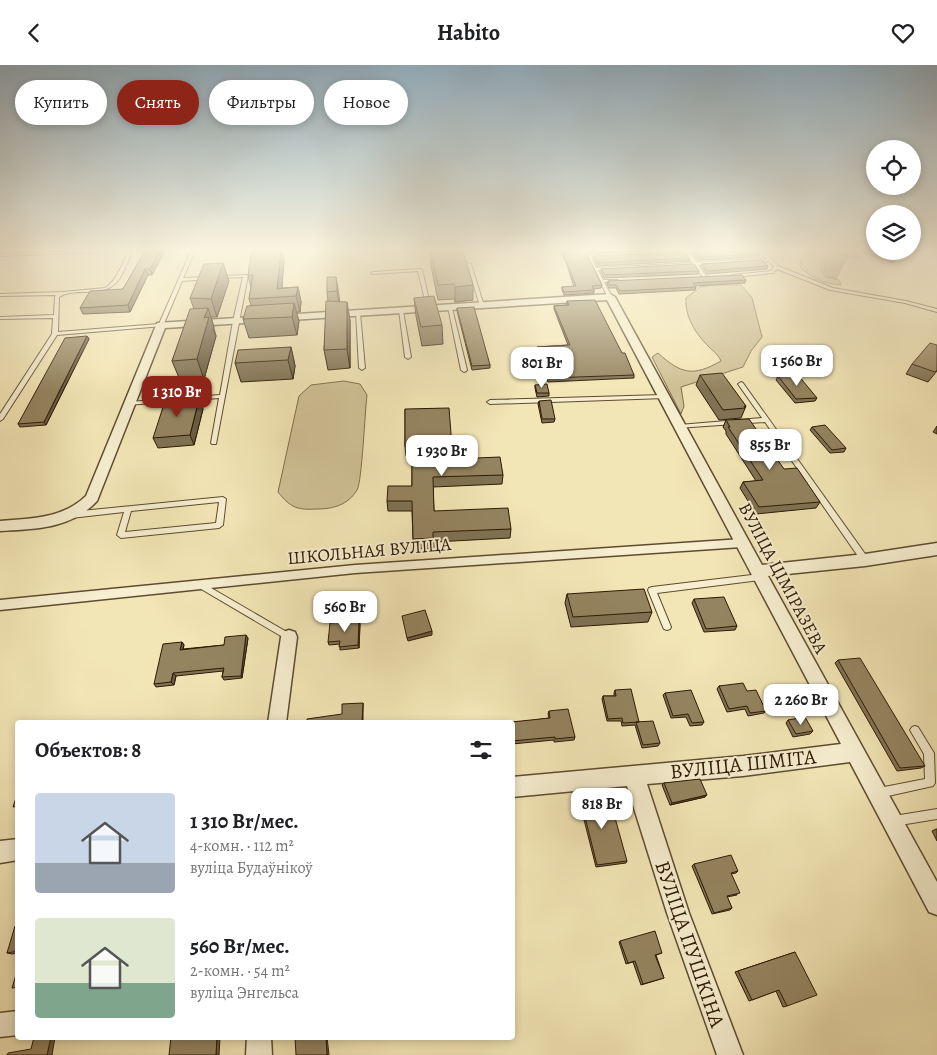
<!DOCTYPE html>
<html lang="ru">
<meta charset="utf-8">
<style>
body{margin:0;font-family:Alegreya,serif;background:#f6f6f6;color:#202124;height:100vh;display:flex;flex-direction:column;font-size:19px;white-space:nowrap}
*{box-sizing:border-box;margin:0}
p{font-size:16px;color:#757577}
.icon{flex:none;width:28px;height:28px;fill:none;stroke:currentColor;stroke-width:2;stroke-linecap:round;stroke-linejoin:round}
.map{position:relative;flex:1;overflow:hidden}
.panel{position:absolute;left:15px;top:655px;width:500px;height:320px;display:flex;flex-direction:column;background:#fff;border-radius:5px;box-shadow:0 2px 8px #0003}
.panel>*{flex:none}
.banner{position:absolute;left:15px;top:15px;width:500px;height:45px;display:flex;gap:10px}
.fabs{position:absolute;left:866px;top:75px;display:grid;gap:10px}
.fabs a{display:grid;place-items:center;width:55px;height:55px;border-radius:50%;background:#fff;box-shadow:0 2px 8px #0003;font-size:25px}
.price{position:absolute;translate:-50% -42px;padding:0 11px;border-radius:10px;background:#fff;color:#222;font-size:16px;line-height:32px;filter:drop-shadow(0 1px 2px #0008)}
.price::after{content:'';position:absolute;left:50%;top:30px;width:15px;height:11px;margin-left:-8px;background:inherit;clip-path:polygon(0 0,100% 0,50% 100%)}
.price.current{background:#8f2418;color:#fff}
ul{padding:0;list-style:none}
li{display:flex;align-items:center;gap:15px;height:125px;padding:0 20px}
li span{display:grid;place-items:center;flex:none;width:140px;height:100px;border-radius:5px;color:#555}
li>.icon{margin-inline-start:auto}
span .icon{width:60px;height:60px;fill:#fffc;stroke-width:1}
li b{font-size:21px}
h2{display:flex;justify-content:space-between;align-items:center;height:60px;padding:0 20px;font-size:21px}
.chip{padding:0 18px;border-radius:22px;background:#fff;box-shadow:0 2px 8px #0003;font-size:18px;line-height:45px}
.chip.current{background:#8f2418;color:#fff}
header{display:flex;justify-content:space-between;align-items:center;height:65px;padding:0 20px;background:#fff;font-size:22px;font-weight:700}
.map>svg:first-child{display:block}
.green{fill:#d1c398;stroke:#7f6e4e}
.water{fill:#b0a079;stroke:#7c6a4a}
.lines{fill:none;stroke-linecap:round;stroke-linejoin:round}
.service-casing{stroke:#5e4c30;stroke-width:2}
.pedestrian-casing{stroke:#5e4c30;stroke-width:3}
.minor-casing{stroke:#5e4c30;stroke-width:3}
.service{fill:#f7efd0;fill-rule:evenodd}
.pedestrian{fill:#f7efd0;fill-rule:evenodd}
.minor{fill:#f7efd0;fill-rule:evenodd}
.wall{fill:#7f7253;stroke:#2d1903}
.shaded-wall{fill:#685c43;stroke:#2d1903}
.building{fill:#948460;stroke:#2d1903}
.labels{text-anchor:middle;stroke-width:4;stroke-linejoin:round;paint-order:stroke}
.street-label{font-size:18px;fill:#2d1903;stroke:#f7efd0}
.near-street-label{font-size:21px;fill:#2d1903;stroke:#f7efd0}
</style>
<header><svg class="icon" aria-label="back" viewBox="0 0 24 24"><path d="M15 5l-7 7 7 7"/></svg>Habito<svg class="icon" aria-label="heart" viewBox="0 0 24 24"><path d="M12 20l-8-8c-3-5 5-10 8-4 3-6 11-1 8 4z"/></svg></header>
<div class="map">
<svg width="937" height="990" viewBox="0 0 937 990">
<rect width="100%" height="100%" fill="#f3e6b6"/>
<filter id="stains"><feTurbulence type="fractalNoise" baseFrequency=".004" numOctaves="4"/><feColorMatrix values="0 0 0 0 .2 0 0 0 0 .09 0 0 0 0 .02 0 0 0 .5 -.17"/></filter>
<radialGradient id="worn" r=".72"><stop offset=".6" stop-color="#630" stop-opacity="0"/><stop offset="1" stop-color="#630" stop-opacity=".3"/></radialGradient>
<path class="green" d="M 814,186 L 843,186 L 859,193 C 849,194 843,186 829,188 L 821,201 L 825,212 L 839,215 L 841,220 C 825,219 811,213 800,202 C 800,191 804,189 814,186 Z
M 715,220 L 741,220 L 752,233 L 762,272 L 751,286 L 743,302 L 681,322 L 684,341 L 681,349 L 652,292 L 658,288 C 681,309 693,312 721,296 C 718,289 714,287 709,282 C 695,268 685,252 686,233 L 700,222 Z
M 344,316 L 360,319 L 367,330 C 365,345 362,417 357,425 C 348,440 333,444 317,444 C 297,445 291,443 278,427 L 299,331 L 311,320 Z"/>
<path class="water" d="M 839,188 L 847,191 L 848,193 L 844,197 L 836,214 L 828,212 C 819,200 826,190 839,188 Z"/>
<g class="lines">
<g class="service-casing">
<path id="service" d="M 69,186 L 109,186 L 107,187 L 0,191 L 0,189 Z
M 129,186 L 133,186 C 119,213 121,226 87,227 C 77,227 68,227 59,232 L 58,267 L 159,259 L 191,186 L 195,186 L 183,213 L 208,212 L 210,213 L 208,214 L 182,216 L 163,261 L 57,270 L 3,354 L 0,356 L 0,349 L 52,269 L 53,253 L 0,254 L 0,252 L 54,250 L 55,231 L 56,230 L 0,231 L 0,229 L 63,227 L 105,223 C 118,215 122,198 129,186 Z
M 583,186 L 587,186 L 589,190 L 661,186 L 692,186 L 689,187 L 697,197 L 766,194 L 760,186 L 764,186 L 778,201 L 833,223 L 906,236 L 937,244 L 937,247 L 905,238 L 830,225 L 777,204 L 773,208 L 733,212 L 731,211 L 733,210 L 771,206 L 774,202 L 769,196 L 698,200 L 707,212 L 705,213 L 703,213 L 694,200 L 598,205 L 603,215 L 617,215 L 619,216 L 617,217 L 604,217 L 612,232 L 610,233 L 608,232 ZM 685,188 L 692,198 L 596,203 L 591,192 Z
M 467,198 L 471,199 L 484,241 L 484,242 L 480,241 Z
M 420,204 L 422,205 L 430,239 L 428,240 L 426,239 L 418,206 L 373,209 L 371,208 L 373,207 Z
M 248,210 L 216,379 L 212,379 L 211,378 L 219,333 L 127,340 L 126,339 L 129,337 L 220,330 L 233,256 L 243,212 L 219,213 L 217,212 L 219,211 Z
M 448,242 L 452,243 L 467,305 L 466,306 L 464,307 L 461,305 Z
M 399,245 L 403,246 L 411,292 L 408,294 L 405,292 Z
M 356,247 L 360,248 L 365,303 L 362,305 L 359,303 Z
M 741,317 L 743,318 L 868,493 L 869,495 L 868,497 L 862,497 L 765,357 L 677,363 L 676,362 L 679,360 L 762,353 L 738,319 Z
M 663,330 L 666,332 L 665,333 L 490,339 L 487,337 L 490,335 Z
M 223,432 L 226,434 L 223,460 L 219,463 L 121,473 L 117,470 L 124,447 L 71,453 L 67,450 L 71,447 ZM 219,437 L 216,458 L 125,467 L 131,446 Z
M 760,509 L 763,510 L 764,512 L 763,514 L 760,515 L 657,528 L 671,562 L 670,564 L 667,565 L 664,564 L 663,562 L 648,525 L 649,523 L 652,522 Z
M 199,516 L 292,570 L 293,572 L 292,574 L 289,576 L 286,574 L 196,521 L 195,519 L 196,517 Z
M 915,661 L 918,662 L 934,688 L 935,718 L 933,721 L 879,733 L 875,732 L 874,728 L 875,724 L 879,723 L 925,714 L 924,689 L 910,665 L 912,662 Z
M 937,744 L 937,754 L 894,761 L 890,760 L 889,756 L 890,752 L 894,751 Z"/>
</g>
<g class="pedestrian-casing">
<path id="pedestrian" d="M 742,474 L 747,478 L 742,482 L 355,508 L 0,545 L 0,535 L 355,500 Z"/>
</g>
<g class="minor-casing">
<path id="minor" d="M 610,229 L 615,232 L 762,500 L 865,489 L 937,478 L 937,490 L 865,501 L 768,511 L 937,817 L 937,850 L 929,847 L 850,697 L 743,711 L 647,719 L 689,848 L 743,990 L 717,990 L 667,848 L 627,721 L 512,732 L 512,712 L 743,691 L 841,679 L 607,235 L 165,263 L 97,436 C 71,464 35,464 0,466 L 0,456 C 32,453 62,454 86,431 L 157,258 Z
M 289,565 L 295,567 L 297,572 L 286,658 L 268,658 L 281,572 L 283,567 Z
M 18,774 L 18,795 L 0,798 L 0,776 Z
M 18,946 L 18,970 L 0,972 L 0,948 Z
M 247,972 L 271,972 L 272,990 L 246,990 Z"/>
</g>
<use href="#service" class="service"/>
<use href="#pedestrian" class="pedestrian"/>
<use href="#minor" class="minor"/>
</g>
<path class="wall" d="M 145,186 L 152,210 L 148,210 L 130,247 L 83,249 L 80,243 L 123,224 Z
M 560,186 L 585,186 L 602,220 L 601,223 L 594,224 L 594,228 L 564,230 L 562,225 L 562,222 L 574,222 L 567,200 Z
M 589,186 L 640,186 L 590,188 Z
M 693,186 L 756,186 L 760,189 L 758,192 L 698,195 L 692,188 Z
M 859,186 L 907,186 L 893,198 Z
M 431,187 L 473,235 L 455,237 L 454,234 L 438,235 L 431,201 Z
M 594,191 L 689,193 L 689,196 L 597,201 L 594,194 Z
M 284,195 L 282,223 L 298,222 L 301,237 L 300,247 L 296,247 L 299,256 L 297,270 L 249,273 L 243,254 L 251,240 L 249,234 L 251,222 L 248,211 Z
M 223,198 L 229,216 L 217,252 L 211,252 L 216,271 L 204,314 L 180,315 L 172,296 L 194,244 L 190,233 Z
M 702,199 L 768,201 L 767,204 L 707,209 L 702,202 Z
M 601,204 L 699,206 L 698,209 L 604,213 L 601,207 Z
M 336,212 L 339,236 L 350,255 L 350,303 L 328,305 L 324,285 L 328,236 L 327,227 Z
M 746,215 L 745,218 L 695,221 L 696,222 L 695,225 L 619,229 L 616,223 L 609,223 L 607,219 L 608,216 Z
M 414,233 L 442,260 L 443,279 L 422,281 L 416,251 Z
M 567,236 L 622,288 L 634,310 L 634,313 L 548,317 L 537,285 L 537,282 L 568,280 L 554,244 L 554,241 L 567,240 Z
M 457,243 L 490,300 L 490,303 L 472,305 L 457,246 Z
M 87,271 L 89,274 L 46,360 L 20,362 L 18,359 Z
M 291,282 L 295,301 L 293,314 L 241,317 L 235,298 Z
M 912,299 L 937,306 L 928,317 L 906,309 Z
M 700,310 L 746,341 L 741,353 L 719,355 L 696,320 Z
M 778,311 L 817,333 L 815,336 L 795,338 L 776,315 Z
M 535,320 L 549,328 L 549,331 L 537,332 L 535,323 Z
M 539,336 L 555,354 L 554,357 L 542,358 L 538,339 Z
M 203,344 L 194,380 L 158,383 L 153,373 Z
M 405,344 L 453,394 L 503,410 L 502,419 L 433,422 L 434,446 L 511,464 L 510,473 L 434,477 L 434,483 L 414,484 L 413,474 L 412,446 L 388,446 L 387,436 L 412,421 L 412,391 L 406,391 L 405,381 Z
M 726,355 L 784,404 L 820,437 L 816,443 L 756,449 L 740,423 L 743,417 L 756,416 L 726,369 L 726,366 L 723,362 Z
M 937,361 L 937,369 L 933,367 Z
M 812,362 L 846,383 L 844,387 L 830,388 L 810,365 Z
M 567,529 L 652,547 L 648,557 L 571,562 L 565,538 Z
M 694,534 L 737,561 L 735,565 L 704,567 L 692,538 Z
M 359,556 L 360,559 L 359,583 L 340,585 L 340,579 L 329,580 L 328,577 Z
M 248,573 L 242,613 L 224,615 L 222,612 L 223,606 L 176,611 L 174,620 L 156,622 L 154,619 L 182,577 L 184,580 L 183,584 L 224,580 Z
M 838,595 L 925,701 L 921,703 L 897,706 L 835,598 Z
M 719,621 L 747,626 L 766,646 L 764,648 L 748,651 L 745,644 L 727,647 L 717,624 Z
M 615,625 L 639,657 L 660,678 L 658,681 L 642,683 L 635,660 L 622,661 L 621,656 L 607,656 L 602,634 L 603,631 L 614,631 L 614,628 Z
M 665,628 L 704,657 L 702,660 L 690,661 L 686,652 L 671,653 L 663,630 Z
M 549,646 L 575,672 L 574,675 L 554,677 L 554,675 L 512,679 L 512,658 L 549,653 L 548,649 Z
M 788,655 L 813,666 L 810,669 L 793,672 L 786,658 Z
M 664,718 L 705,732 L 670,740 L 662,720 Z
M 574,726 L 627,796 L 626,798 L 596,802 L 581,743 L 578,743 L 573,728 Z
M 936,764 L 937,764 L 937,776 L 932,766 Z
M 694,799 L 738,806 L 736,808 L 731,809 L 737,830 L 727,832 L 732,843 L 730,845 L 712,849 L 692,801 Z
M 18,861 L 18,888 L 12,889 L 7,888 Z
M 620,876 L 662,888 L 656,890 L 664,913 L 641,920 L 633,897 L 626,899 L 619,877 Z
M 795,887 L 787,941 L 783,942 L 776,926 L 749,936 L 735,907 Z"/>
<path class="shaded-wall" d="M 160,186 L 165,186 L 152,210 L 150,204 Z
M 281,186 L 282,186 L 284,195 L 281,232 L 277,224 Z
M 905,186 L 907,186 L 893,198 L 894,194 Z
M 223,198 L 229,216 L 217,252 L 211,234 Z
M 145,204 L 148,210 L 130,247 L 128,240 Z
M 336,212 L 339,230 L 340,244 L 337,226 Z
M 473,220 L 473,235 L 455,237 L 455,222 Z
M 298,222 L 301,237 L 300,247 L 296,231 Z
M 347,237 L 350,255 L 350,303 L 347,284 Z
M 294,238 L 299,256 L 297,270 L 292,252 Z
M 208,243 L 214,262 L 213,264 L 216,271 L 204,314 L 197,294 L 204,253 Z
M 87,271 L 89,274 L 46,360 L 44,357 Z
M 291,282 L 295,301 L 293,314 L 288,295 Z
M 199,334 L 203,344 L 194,380 L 190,370 Z
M 359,556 L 360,559 L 359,583 L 358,580 Z
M 432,566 L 432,570 L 408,576 L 407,573 Z
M 246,570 L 248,573 L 242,613 L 241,611 Z
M 182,577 L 184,580 L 182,588 L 180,585 Z
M 173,608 L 176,611 L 174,620 L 171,617 Z
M 363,638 L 363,658 L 362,658 Z
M 707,730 L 705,732 L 670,740 L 672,738 Z
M 51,972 L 55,972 L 52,990 L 47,990 Z
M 217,972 L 220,972 L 219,990 L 216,990 Z
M 326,972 L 327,972 L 329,990 L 327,990 Z"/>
<path class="building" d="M 145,186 L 160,186 L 150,204 L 145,204 L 128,240 L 80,243 L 90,226 L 123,224 Z
M 251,186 L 281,186 L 277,224 L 298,222 L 296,231 L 249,234 L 253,210 L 248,211 Z
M 463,186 L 473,220 L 455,222 L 454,219 L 438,220 L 431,187 Z
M 562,186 L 585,186 L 602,220 L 592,221 L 594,225 L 564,227 L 562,222 L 576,221 L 567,197 Z
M 694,186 L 756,186 L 760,189 L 699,192 Z
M 868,186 L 905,186 L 894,194 Z
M 685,187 L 689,193 L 598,198 L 594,191 Z
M 762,195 L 768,201 L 708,206 L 702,199 Z
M 223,198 L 211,234 L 190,233 L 204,199 Z
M 694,199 L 699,206 L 605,210 L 601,204 Z
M 742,210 L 746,215 L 693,218 L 696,222 L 620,226 L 616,220 L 610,220 L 608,216 Z
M 327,212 L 336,212 L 337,226 L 327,227 Z
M 434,231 L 442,260 L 421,262 L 414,233 Z
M 595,235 L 622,288 L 625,288 L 634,310 L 548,313 L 537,282 L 570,280 L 554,241 L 569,240 L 567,236 Z
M 326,236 L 347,237 L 347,284 L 324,285 Z
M 294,238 L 292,252 L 243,254 L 247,241 Z
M 474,242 L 490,300 L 472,301 L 457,243 Z
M 208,243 L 204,253 L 209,252 L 197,294 L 172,296 L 190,244 Z
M 87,271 L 44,357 L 18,359 L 65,273 Z
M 930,278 L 937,280 L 937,305 L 935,307 L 912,299 Z
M 291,282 L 288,295 L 235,298 L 238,285 Z
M 722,308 L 746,341 L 744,341 L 745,343 L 723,345 L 700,310 Z
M 798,310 L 817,333 L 796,334 L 778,311 Z
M 547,319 L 549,328 L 537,328 L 535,320 Z
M 199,334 L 190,370 L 153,373 L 165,336 Z
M 551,335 L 555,354 L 542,354 L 539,336 Z
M 449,343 L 453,394 L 500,392 L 503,410 L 433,412 L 434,446 L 508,443 L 511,464 L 433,467 L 433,473 L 413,474 L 412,436 L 387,436 L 388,421 L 412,421 L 412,381 L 405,381 L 405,344 Z
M 749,354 L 784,404 L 797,403 L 820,437 L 759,442 L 743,417 L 763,415 L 728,362 L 730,362 L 726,355 Z
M 825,360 L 846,383 L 832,385 L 812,362 Z
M 644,524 L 652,547 L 573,552 L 567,529 Z
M 724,532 L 737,561 L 706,564 L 694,534 Z
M 425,545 L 432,566 L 407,573 L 402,551 Z
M 359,556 L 358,580 L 339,582 L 340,576 L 328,577 L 330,558 Z
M 246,570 L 241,611 L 222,612 L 224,603 L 173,608 L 171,617 L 154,619 L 163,579 L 182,577 L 180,585 L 224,580 L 225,572 Z
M 860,593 L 925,701 L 900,703 L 838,595 Z
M 743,618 L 747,626 L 756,625 L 766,646 L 750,648 L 747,641 L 729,644 L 719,621 Z
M 631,624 L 639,657 L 623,658 L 622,653 L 608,654 L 603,631 L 616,631 L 615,625 Z
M 691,625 L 704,657 L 692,658 L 688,649 L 673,651 L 665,628 Z
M 363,638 L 362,658 L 307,658 L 307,654 L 342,649 L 342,639 Z
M 568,644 L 575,672 L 555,674 L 555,672 L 512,676 L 512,658 L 502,658 L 550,653 L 549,646 Z
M 805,652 L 813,666 L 796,669 L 788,655 Z
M 653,656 L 660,678 L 643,680 L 636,657 Z
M 700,714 L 707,730 L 672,738 L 664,718 Z
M 590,724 L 596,744 L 612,742 L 627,796 L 597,800 L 582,740 L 579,741 L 574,726 Z
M 18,727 L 18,741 L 13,742 Z
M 731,790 L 738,806 L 731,808 L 740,828 L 727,831 L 732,843 L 714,848 L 694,799 Z
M 15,861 L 18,861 L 18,886 L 7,888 Z
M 655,866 L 662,888 L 655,890 L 664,913 L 643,919 L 635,896 L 628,898 L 620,876 Z
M 795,887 L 817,930 L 787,941 L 779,925 L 752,935 L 738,906 Z
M 18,903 L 18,922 L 12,923 Z
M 34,972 L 51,972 L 47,990 L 7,990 L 8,988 L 31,984 Z
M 171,972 L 217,972 L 216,990 L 169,990 Z
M 295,972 L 326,972 L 327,990 L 296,990 Z"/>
<linearGradient id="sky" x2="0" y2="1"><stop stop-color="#91acbc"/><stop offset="0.57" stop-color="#faf4de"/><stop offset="1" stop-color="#faf4de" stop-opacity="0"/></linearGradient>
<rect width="937" height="325" fill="url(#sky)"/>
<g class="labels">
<g class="street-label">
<text transform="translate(369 486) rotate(-5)" y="6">ШКОЛЬНАЯ ВУЛІЦА</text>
<text transform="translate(783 513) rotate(62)" y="6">ВУЛІЦА ЦІМІРАЗЕВА</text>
</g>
<g class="near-street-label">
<text transform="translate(743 699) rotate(-6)" y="7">ВУЛІЦА ШМІТА</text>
<text transform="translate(690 879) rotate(71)" y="7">ВУЛІЦА ПУШКІНА</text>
</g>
</g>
<rect width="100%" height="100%" filter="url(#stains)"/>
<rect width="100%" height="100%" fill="url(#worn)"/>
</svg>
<div class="fabs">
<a><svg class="icon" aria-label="locate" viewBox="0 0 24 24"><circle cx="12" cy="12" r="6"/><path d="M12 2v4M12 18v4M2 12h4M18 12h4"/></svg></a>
<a><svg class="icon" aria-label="layers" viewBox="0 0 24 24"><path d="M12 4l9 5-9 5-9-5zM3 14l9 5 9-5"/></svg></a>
</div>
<b class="price" style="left:797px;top:322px">1 560 Br</b>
<b class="price" style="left:542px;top:324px">801 Br</b>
<b class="price current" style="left:177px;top:353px">1 310 Br</b>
<b class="price" style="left:770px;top:406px">855 Br</b>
<b class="price" style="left:442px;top:412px">1 930 Br</b>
<b class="price" style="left:345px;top:568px">560 Br</b>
<b class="price" style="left:801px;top:661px">2 260 Br</b>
<b class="price" style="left:602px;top:765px">818 Br</b>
<div class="banner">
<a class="chip">Купить</a>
<a class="chip current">Снять</a>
<a class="chip">Фильтры</a>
<a class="chip">Новое</a>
</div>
<section class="panel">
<h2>Объектов: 8<svg class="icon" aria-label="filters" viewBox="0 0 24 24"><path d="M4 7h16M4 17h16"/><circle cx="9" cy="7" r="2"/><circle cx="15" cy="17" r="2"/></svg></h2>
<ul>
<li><span style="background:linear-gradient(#c9d6e8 70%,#9aa5b1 0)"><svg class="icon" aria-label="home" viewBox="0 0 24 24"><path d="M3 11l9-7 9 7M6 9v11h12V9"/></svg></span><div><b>1 310 Br/мес.</b><p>4-комн. · 112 m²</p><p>вуліца Будаўнікоў</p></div></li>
<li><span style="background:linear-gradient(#dfe7d0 65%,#7fa58c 0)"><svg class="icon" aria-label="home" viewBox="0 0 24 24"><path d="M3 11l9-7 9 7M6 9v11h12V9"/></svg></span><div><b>560 Br/мес.</b><p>2-комн. · 54 m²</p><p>вуліца Энгельса</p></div></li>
</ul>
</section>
</div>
